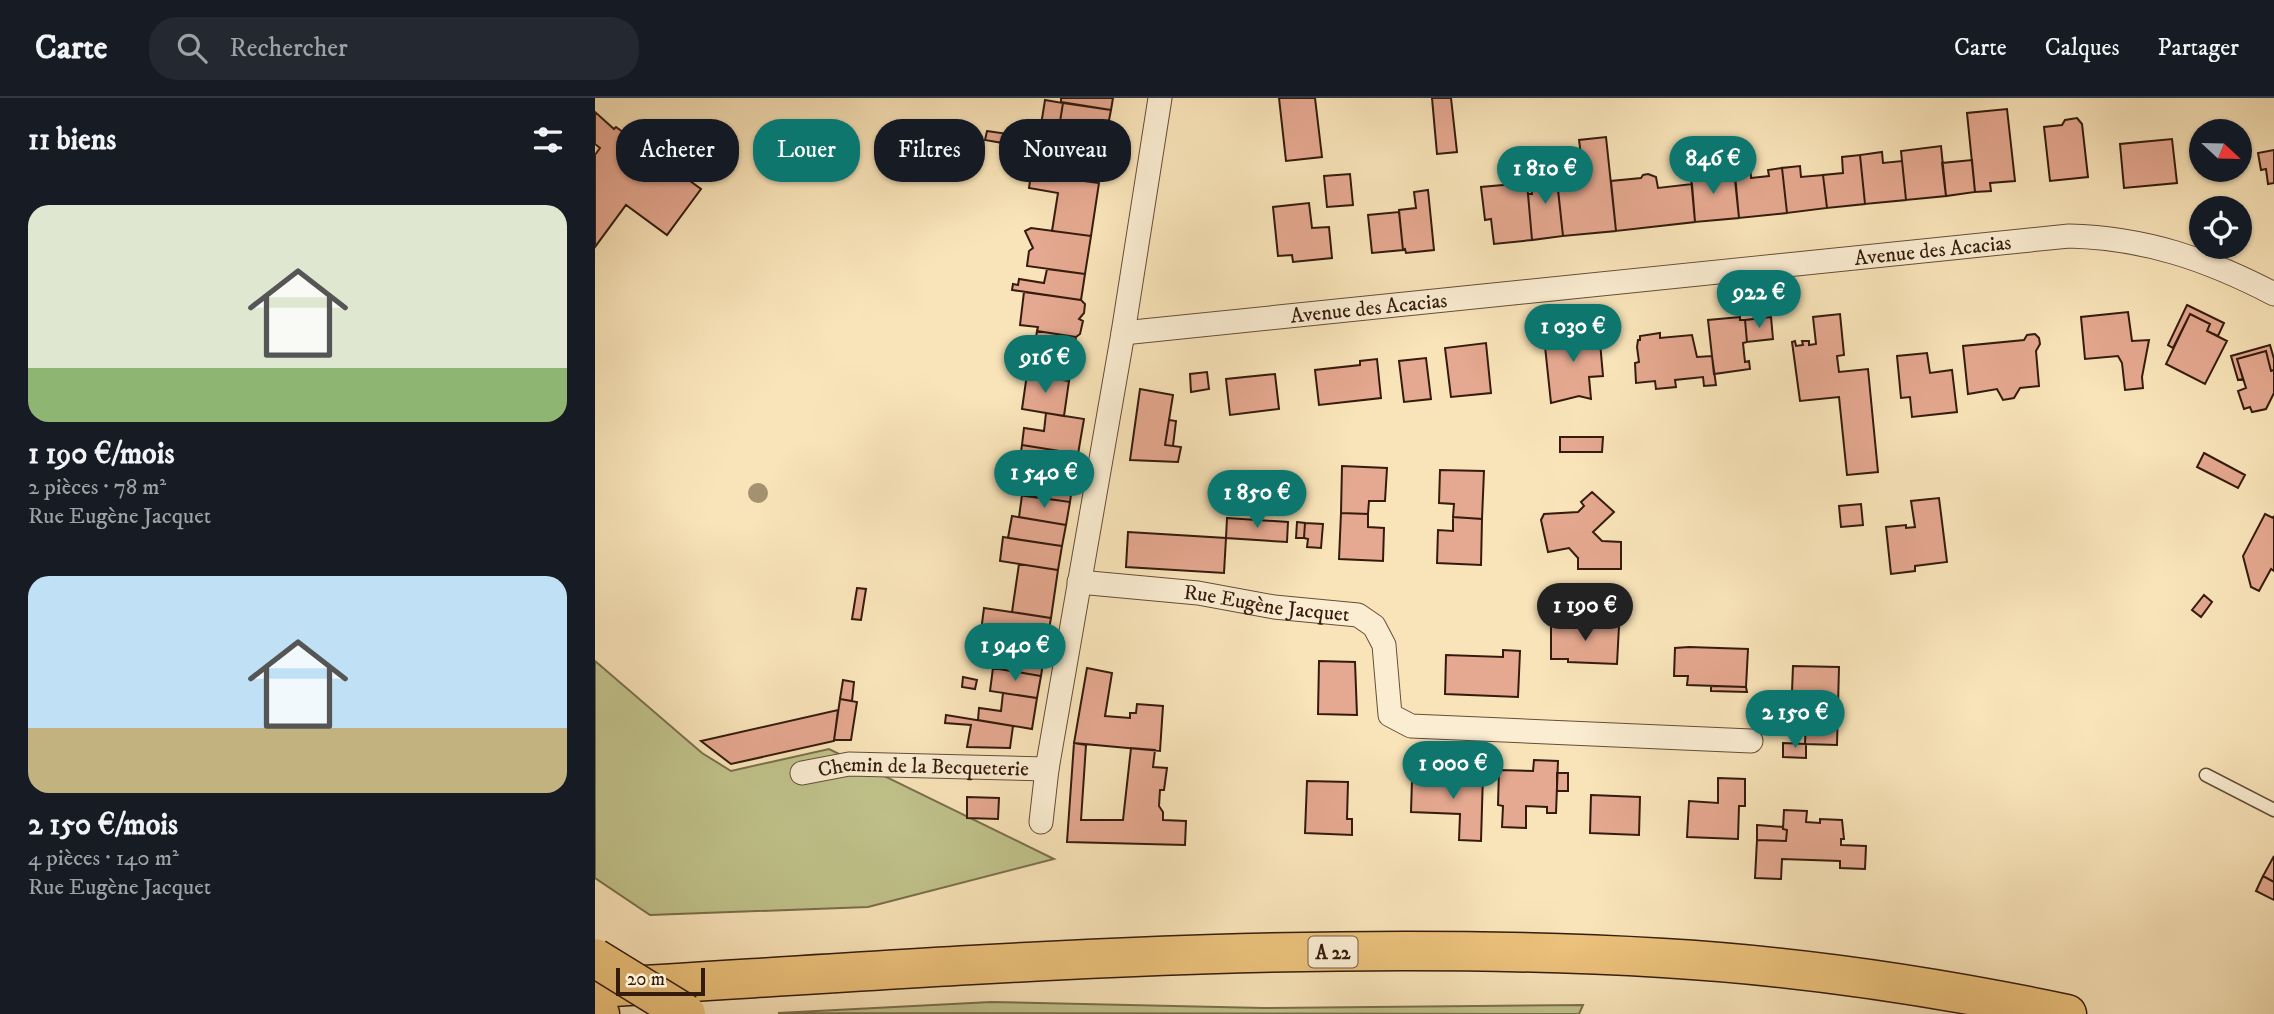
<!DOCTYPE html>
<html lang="fr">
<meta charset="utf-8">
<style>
body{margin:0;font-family:"IM FELL DW Pica",serif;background:#242831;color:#f1f3f6;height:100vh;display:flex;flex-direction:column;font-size:26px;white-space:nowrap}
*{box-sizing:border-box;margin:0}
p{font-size:23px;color:#9ea1a6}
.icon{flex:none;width:38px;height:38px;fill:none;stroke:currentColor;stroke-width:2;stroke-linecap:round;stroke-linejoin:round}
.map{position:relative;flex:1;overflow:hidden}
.sheet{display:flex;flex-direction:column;background:#171b24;width:595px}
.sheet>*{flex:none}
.top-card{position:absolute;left:21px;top:21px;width:665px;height:63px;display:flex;gap:14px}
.needle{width:46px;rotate:112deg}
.buttons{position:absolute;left:1594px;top:21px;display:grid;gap:14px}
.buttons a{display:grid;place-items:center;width:63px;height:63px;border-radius:50%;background:#171b24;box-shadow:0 2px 5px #0004;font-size:35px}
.scale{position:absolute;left:21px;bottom:18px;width:89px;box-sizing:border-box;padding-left:7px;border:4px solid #341b0d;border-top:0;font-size:19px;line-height:24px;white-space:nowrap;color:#341b0d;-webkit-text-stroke:5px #fbedd2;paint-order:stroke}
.price{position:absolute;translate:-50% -60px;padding:0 16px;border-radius:24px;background:#0f766e;color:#fff;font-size:23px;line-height:46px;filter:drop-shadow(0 2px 4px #0008)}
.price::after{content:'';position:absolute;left:50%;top:42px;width:21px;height:16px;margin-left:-10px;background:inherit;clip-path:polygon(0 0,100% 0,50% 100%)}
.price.active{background:#222;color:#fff}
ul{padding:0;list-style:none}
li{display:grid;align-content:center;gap:14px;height:371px;padding:0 28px}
li span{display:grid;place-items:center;height:217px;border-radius:21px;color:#555}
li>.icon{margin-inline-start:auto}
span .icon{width:126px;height:126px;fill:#fffc;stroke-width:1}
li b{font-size:30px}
h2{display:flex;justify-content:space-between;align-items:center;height:84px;padding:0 28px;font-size:30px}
.pill{padding:0 24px;border-radius:28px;background:#171b24;box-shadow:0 2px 5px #0004;font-size:24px;line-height:63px}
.pill.active{background:#0f766e;color:#fff}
header{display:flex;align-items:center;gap:42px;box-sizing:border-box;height:98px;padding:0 35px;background:#171b24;border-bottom:2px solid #363941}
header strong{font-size:33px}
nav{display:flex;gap:38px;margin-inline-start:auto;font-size:24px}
.search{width:490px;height:63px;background:#242831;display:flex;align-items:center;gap:18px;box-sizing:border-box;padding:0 24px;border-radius:28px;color:#9ea1a6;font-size:26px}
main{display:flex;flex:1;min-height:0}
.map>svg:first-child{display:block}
.green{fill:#c1c38c;stroke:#7a6f4c;stroke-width:2}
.building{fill:#e5a890;stroke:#341b0d;stroke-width:2}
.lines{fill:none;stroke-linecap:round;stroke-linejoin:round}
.service-casing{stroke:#654d38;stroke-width:15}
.minor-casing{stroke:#654d38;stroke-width:25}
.trunk-casing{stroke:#341b0d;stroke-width:41}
.motorway-casing{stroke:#341b0d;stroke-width:41}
.service{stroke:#fbedd2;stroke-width:12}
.minor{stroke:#fbedd2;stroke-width:23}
.trunk{stroke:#ecc27c;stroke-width:38}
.motorway{stroke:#ecc27c;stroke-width:38}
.trunk-bridge-casing{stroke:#341b0d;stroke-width:41;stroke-linecap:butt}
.trunk-bridge{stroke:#ecc27c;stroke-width:38}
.tree{fill:#a4916f}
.labels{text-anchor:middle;stroke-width:5;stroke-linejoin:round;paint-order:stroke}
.shield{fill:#fbedd2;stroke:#705a48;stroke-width:2}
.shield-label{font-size:19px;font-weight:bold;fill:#341b0d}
.street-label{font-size:21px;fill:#341b0d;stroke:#fbedd2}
</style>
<header>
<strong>Carte</strong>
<div class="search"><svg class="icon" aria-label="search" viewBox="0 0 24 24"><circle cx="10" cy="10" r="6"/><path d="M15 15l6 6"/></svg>Rechercher</div>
<nav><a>Carte</a><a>Calques</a><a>Partager</a></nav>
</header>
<main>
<section class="sheet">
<h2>11 biens<svg class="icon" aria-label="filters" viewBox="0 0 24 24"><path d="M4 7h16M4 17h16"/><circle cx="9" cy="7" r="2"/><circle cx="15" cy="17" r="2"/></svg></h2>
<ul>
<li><span style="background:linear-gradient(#dfe7d0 75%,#8fb573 0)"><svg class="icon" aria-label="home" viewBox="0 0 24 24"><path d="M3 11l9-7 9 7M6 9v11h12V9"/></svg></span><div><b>1 190 €/mois</b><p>2 pièces · 78 m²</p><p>Rue Eugène Jacquet</p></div></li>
<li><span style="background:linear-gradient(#bfe0f5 70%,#c2b280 0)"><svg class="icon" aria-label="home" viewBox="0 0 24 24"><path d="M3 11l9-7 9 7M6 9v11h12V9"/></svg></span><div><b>2 150 €/mois</b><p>4 pièces · 140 m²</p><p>Rue Eugène Jacquet</p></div></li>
</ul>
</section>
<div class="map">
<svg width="1679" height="916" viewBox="0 0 1679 916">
<rect width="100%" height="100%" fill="#f9e4b9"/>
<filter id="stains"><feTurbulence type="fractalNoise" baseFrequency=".00286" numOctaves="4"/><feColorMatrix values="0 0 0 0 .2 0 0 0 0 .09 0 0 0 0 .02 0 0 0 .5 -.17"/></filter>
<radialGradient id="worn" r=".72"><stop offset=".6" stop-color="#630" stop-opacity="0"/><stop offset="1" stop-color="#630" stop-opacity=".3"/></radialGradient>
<path class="green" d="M 0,563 L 107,655 L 136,673 L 234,651 L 459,761 L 273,809 L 55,817 L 0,780 Z
M 396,904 L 669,910 L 988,907 L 984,916 L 183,915 Z"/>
<path class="building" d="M 466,0 L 518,0 L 516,12 L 466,4 Z
M 684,0 L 720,0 L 727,59 L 691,63 Z
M 837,0 L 856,0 L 862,54 L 842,56 Z
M 450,2 L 468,5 L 464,30 L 446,27 Z
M 468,5 L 516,12 L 511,37 L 464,30 Z
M 1412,11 L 1420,83 L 1395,85 L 1396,93 L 1380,94 L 1372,15 Z
M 0,14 L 19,31 L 21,29 L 106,91 L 72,137 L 31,107 L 0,149 L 0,57 L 5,50 L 0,46 Z
M 1482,20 L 1487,26 L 1493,79 L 1455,83 L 1449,29 L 1467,27 L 1470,22 Z
M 464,30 L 511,37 L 508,60 L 442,50 L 444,35 L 463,37 Z
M 392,33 L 420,37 L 419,47 L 390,42 Z
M 1011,39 L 1021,133 L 968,138 L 963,91 L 978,90 L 975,65 L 987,64 L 984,42 Z
M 1577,41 L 1582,85 L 1529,90 L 1525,46 Z
M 1346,48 L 1351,98 L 1311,102 L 1306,53 Z
M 1679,52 L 1679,85 L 1673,86 L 1671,71 L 1666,72 L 1663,55 Z
M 1287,54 L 1288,65 L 1307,63 L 1311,102 L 1270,106 L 1265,57 Z
M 1265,57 L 1270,106 L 1232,110 L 1228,77 L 1248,75 L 1247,59 Z
M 1377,62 L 1380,94 L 1351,98 L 1347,65 Z
M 1155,64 L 1156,80 L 1174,78 L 1173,72 L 1187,70 L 1192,115 L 1144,120 L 1139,66 Z
M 1115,66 L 1117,84 L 1140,82 L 1144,120 L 1100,124 L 1095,69 Z
M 1205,68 L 1206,79 L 1228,77 L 1232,110 L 1192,115 L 1187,70 Z
M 952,72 L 952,75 L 961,74 L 968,138 L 937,142 L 933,96 L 937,96 L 934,74 Z
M 436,76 L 504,85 L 496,138 L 457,133 L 463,95 L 434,90 Z
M 755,76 L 758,107 L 732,109 L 729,78 Z
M 1053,76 L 1061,79 L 1063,90 L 1097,86 L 1100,124 L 1021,133 L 1016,83 L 1046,80 L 1048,77 Z
M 932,85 L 937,142 L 899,146 L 896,121 L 890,122 L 886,89 Z
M 833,92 L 839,152 L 811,155 L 810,151 L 808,152 L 804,112 L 821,110 L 819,94 Z
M 714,105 L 717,130 L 734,129 L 737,160 L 698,164 L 697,157 L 683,158 L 678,109 Z
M 804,114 L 808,152 L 777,155 L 773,117 Z
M 436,130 L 496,138 L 490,176 L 432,168 L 434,153 L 438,150 L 430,133 Z
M 452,171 L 490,176 L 486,202 L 417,192 L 418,186 L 423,187 L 424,181 L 449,185 Z
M 429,194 L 486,202 L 490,206 L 489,215 L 484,221 L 488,223 L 485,236 L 481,239 L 442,233 L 443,229 L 425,227 Z
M 1592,207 L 1629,225 L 1623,238 L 1612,233 L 1615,226 L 1595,216 L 1578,250 L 1573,247 Z
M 1533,214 L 1537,243 L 1554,242 L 1547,279 L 1548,290 L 1530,292 L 1527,265 L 1523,258 L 1490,261 L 1486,219 Z
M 1245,216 L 1249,257 L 1242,258 L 1244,274 L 1273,271 L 1283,374 L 1252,377 L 1244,299 L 1205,303 L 1197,244 L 1200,243 L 1201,248 L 1208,247 L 1207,243 L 1214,243 L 1214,247 L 1221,246 L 1218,219 Z
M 1595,216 L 1615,226 L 1612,233 L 1632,243 L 1610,286 L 1571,266 Z
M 1145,219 L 1145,222 L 1150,222 L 1152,244 L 1148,245 L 1150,264 L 1154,263 L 1155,271 L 1119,276 L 1113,222 Z
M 1176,219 L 1178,241 L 1152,244 L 1150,222 Z
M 442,233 L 481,239 L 474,283 L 435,277 Z
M 1004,233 L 1008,278 L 994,279 L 996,301 L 984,298 L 956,305 L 949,239 Z
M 1065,235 L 1065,240 L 1097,237 L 1102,259 L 1117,258 L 1121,287 L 1109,288 L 1108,279 L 1080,282 L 1081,289 L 1061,291 L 1060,283 L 1041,285 L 1040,265 L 1044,264 L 1042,249 L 1043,242 L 1045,242 L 1045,238 Z
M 1440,236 L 1444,240 L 1445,246 L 1441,253 L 1444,288 L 1425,290 L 1419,300 L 1408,302 L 1402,291 L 1373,296 L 1368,248 L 1429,242 L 1432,237 Z
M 891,245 L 896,295 L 856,299 L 850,250 Z
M 1675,247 L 1679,261 L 1679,272 L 1676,273 L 1671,253 L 1642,261 L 1648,281 L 1643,282 L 1636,258 Z
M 1671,253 L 1676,273 L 1679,272 L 1679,295 L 1671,311 L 1657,314 L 1655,309 L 1649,311 L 1643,293 L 1651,290 L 1642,261 Z
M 1332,255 L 1335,275 L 1357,272 L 1362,314 L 1317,319 L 1315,299 L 1306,300 L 1302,258 Z
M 831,260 L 836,301 L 809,304 L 804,263 Z
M 782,261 L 786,300 L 724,307 L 720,272 L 765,267 L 765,263 Z
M 612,274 L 614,291 L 596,294 L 595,276 Z
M 432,276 L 474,283 L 469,318 L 427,311 Z
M 680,276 L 684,311 L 635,317 L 631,281 Z
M 545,291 L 578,297 L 570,347 L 586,349 L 583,364 L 535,362 Z
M 451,315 L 489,321 L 483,356 L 427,347 L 429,330 L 449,333 Z
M 574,322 L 581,323 L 578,348 L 570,347 Z
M 965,339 L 1008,339 L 1007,354 L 965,354 Z
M 427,347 L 483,356 L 478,383 L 437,376 L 438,370 L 424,367 Z
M 1609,355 L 1650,377 L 1643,390 L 1602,369 Z
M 747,368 L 792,370 L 790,403 L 774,403 L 773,416 L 746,415 Z
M 845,372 L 889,373 L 887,421 L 858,419 L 859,406 L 844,405 Z
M 432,375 L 478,383 L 475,404 L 429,398 Z
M 997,394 L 1019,414 L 998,434 L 1007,443 L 1026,444 L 1026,471 L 983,471 L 983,460 L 974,450 L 953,454 L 946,422 L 949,416 L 983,414 L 989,408 L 986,404 Z
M 427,397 L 475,404 L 471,427 L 424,419 Z
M 1344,400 L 1352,464 L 1320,468 L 1320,473 L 1296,476 L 1291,429 L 1311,427 L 1311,430 L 1320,429 L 1316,403 Z
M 1266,406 L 1268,427 L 1246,429 L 1244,408 Z
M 746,415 L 773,416 L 773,429 L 789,430 L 788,463 L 744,461 Z
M 1670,416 L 1678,420 L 1679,418 L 1679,473 L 1676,471 L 1664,493 L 1656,489 L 1648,458 Z
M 417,418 L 471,427 L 467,448 L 413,440 Z
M 858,419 L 887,421 L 886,467 L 842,465 L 843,432 L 858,433 Z
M 632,420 L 693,424 L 692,444 L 631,440 Z
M 702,424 L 710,425 L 709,440 L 701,440 Z
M 710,425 L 728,426 L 726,450 L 712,449 L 713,441 L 709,440 Z
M 533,434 L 631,440 L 629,475 L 531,469 Z
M 408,439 L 467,448 L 463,472 L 405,463 Z
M 424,466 L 463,472 L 456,520 L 417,514 Z
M 262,490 L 271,491 L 266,522 L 257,521 Z
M 1609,497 L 1617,504 L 1606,519 L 1597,512 Z
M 389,510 L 456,520 L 450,551 L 385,541 Z
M 956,526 L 1024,528 L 1022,566 L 973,564 L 973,561 L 956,561 Z
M 396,543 L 450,551 L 446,578 L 392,569 Z
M 1094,549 L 1153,551 L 1151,589 L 1092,587 L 1093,578 L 1079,578 L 1080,550 Z
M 908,552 L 925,553 L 923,599 L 850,596 L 851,557 L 908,559 Z
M 724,563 L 760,564 L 762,617 L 723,616 Z
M 1198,568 L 1244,569 L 1242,647 L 1210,646 L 1212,595 L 1197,594 Z
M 398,570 L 446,578 L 442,600 L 395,593 Z
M 492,570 L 517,575 L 510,618 L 535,620 L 535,615 L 541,615 L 542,606 L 568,608 L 565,653 L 479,645 Z
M 368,579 L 382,582 L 380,591 L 367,589 Z
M 248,582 L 259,584 L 257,603 L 245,601 Z
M 1116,588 L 1151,589 L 1152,594 L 1116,593 Z
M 408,595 L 442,600 L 437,631 L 383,622 L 384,610 L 406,613 Z
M 245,601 L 262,604 L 256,642 L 239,642 Z
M 243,612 L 239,643 L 136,666 L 106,643 Z
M 351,617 L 418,628 L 415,650 L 372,649 L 376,627 L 350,625 Z
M 479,645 L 491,647 L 486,722 L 528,722 L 536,650 L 560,652 L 558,669 L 572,670 L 569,692 L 565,692 L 564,708 L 568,714 L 568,722 L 591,723 L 590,747 L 472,744 Z
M 1188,645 L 1211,646 L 1211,660 L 1188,659 Z
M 939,662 L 963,663 L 961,715 L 952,715 L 952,709 L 931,708 L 931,730 L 907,729 L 908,708 L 903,707 L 904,672 L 938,673 Z
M 849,674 L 888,676 L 886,743 L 864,742 L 865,716 L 816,714 L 817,682 L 848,683 Z
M 962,675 L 973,675 L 973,693 L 962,693 Z
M 1123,680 L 1150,681 L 1150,708 L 1144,708 L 1143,741 L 1092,739 L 1094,703 L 1123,705 Z
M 712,683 L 753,684 L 752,721 L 757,721 L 757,737 L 710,735 Z
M 996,697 L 1045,699 L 1044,737 L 995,735 Z
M 372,699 L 404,700 L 403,721 L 372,720 Z
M 1189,712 L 1212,713 L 1211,724 L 1225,725 L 1225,721 L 1247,722 L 1249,741 L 1246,741 L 1246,747 L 1271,748 L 1270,771 L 1245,770 L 1245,763 L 1187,761 L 1186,781 L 1160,780 L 1162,742 L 1191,743 L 1192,732 L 1188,731 Z
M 1162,727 L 1188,729 L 1188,731 L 1192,732 L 1191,743 L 1162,742 Z
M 1679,758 L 1679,784 L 1668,778 Z
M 1668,778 L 1679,784 L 1679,802 L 1661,793 Z"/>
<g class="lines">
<g class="service-casing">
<path id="service" d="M 1611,677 L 1679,712"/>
</g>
<g class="minor-casing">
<g id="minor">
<path id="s1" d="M 528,235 L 1474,138 C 1550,140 1612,161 1679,196"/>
<path id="s2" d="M 484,484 L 603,495 L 679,509 L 763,517 L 779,528 L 789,547 L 795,617 L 816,628 L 1156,643"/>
<path id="s3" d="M 207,675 L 254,666 L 452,671"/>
<path d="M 446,724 L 452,671 L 528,235 L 565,0"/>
</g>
</g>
<g class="trunk-casing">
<path id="trunk" d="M 0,913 L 5,916"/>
</g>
<g class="motorway-casing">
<path id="motorway" d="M 0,890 C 355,869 712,839 1068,860 C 1204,868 1339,888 1472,916"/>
</g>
<use href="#service" class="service"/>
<use href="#minor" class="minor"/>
<use href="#trunk" class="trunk"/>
<use href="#motorway" class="motorway"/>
<g class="trunk-bridge-casing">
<path id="trunk-bridge" d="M 0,860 L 91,916"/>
</g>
<use href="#trunk-bridge" class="trunk-bridge"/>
</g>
<circle class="tree" cx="163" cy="395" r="10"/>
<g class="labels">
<rect class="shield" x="713.5" y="838.5" width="49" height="31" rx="5"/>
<g class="shield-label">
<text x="738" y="861">A 22</text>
</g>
<g class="street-label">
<text dy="7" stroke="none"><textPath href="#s1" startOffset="814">Avenue des Acacias</textPath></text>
<text dy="7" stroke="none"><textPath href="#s1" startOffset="247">Avenue des Acacias</textPath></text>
<text dy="7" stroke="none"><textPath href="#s2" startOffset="189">Rue Eugène Jacquet</textPath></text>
<text dy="7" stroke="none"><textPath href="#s3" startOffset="122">Chemin de la Becqueterie</textPath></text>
</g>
</g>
<rect width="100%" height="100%" filter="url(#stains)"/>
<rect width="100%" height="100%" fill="url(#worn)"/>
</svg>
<div class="buttons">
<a><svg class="needle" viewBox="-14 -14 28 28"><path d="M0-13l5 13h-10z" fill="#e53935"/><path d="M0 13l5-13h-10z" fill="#9ea1a6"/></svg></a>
<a><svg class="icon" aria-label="locate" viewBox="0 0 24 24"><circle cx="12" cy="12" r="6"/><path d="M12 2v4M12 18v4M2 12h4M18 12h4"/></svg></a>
</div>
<div class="scale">20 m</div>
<b class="price" style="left:1118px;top:98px">846 €</b>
<b class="price" style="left:950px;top:108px">1 810 €</b>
<b class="price" style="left:1164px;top:232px">922 €</b>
<b class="price" style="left:978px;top:266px">1 030 €</b>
<b class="price" style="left:450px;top:297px">916 €</b>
<b class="price" style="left:449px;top:412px">1 540 €</b>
<b class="price" style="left:662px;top:432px">1 850 €</b>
<b class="price active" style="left:990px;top:545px">1 190 €</b>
<b class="price" style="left:420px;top:585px">1 940 €</b>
<b class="price" style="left:1200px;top:652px">2 150 €</b>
<b class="price" style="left:858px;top:703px">1 000 €</b>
<div class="top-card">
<a class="pill">Acheter</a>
<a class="pill active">Louer</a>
<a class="pill">Filtres</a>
<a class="pill">Nouveau</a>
</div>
</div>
</main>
